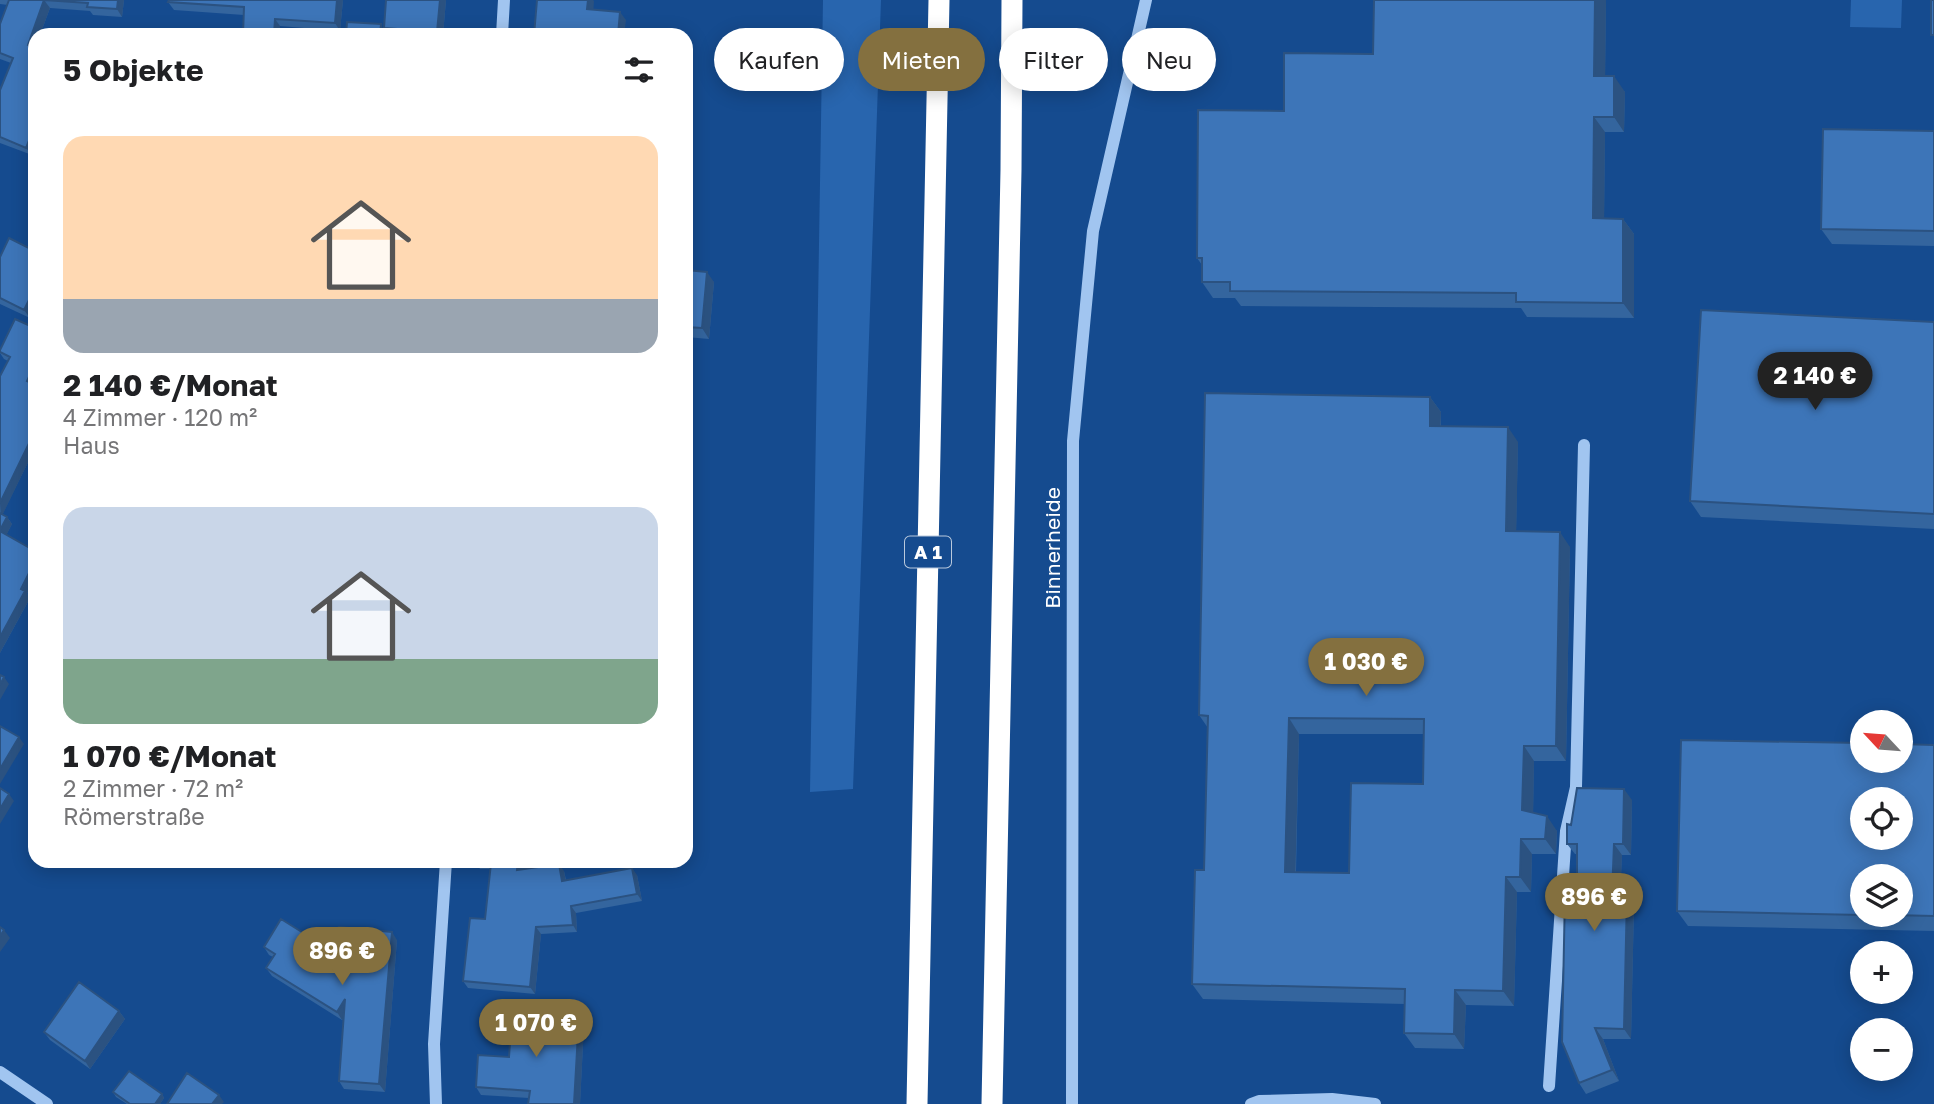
<!DOCTYPE html>
<html lang="de">
<meta charset="utf-8">
<style>
body{margin:0;font-family:"Golos Text",sans-serif;background:#f2f2f2;color:#202124;height:100vh;display:flex;flex-direction:column;font-size:26px;white-space:nowrap}
*{box-sizing:border-box;margin:0}
p{font-size:23px;color:#757577}
.icon{flex:none;width:38px;height:38px;fill:none;stroke:currentColor;stroke-width:2;stroke-linecap:round;stroke-linejoin:round}
.map{position:relative;flex:1;overflow:hidden}
.sheet{position:absolute;left:28px;top:28px;width:665px;height:840px;display:flex;flex-direction:column;background:#fff;border-radius:21px;box-shadow:0 4px 18px #0003}
.sheet>*{flex:none}
.top-card{position:absolute;left:714px;top:28px;width:665px;height:63px;display:flex;gap:14px}
.needle{width:46px;rotate:296deg}
.buttons{position:absolute;left:1850px;top:710px;display:grid;gap:14px}
.buttons a{display:grid;place-items:center;width:63px;height:63px;border-radius:50%;background:#fff;box-shadow:0 4px 18px #0003;font-size:35px}
.price{position:absolute;translate:-50% -60px;padding:0 16px;border-radius:24px;background:#84703f;color:#fff;font-size:23px;line-height:46px;filter:drop-shadow(0 2px 4px #0008)}
.price::after{content:'';position:absolute;left:50%;top:42px;width:21px;height:16px;margin-left:-10px;background:inherit;clip-path:polygon(0 0,100% 0,50% 100%)}
.price.active{background:#222;color:#fff}
ul{padding:0;list-style:none}
li{display:grid;align-content:center;gap:14px;height:371px;padding:0 35px}
li span{display:grid;place-items:center;height:217px;border-radius:21px;color:#555}
li>.icon{margin-inline-start:auto}
span .icon{width:126px;height:126px;fill:#fffc;stroke-width:1}
li b{font-size:30px}
h2{display:flex;justify-content:space-between;align-items:center;height:84px;padding:0 35px;font-size:30px}
.tag{padding:0 24px;border-radius:32px;background:#fff;box-shadow:0 4px 18px #0003;font-size:24px;line-height:63px}
.tag.active{background:#84703f;color:#fff}
.map>svg:first-child{display:block}
.green{fill:#2865ae}
.lines{fill:none;stroke-linecap:round;stroke-linejoin:round}
.minor{stroke:#a1c5f0;stroke-width:12}
.highway{stroke:#fff;stroke-width:21}
.wall{fill:#34659e;fill-rule:evenodd}
.shaded-wall{fill:#2b5281}
.building{fill:#3d75b8;stroke:#2b5281;stroke-width:2;fill-rule:evenodd}
.labels{text-anchor:middle;stroke-width:5;stroke-linejoin:round;paint-order:stroke}
.shield{fill:#154b8f;stroke:#b9c9dd;stroke-width:2}
.shield-label{font-size:19px;font-weight:bold;fill:#fff}
.street-label{font-size:21px;fill:#fff;stroke:#154b8f}
</style>
<div class="map">
<svg width="1934" height="1104" viewBox="0 0 1934 1104">
<rect width="100%" height="100%" fill="#154b8f"/>
<path class="green" d="M 823,0 L 881,0 L 853,789 L 810,792 Z
M 1851,0 L 1902,0 L 1901,28 L 1850,27 Z"/>
<g class="lines">
<path class="minor" d="M 502,35 L 504,0
M 0,1072 L 47,1104
M 1549,1086 L 1566,831 L 1576,787 L 1584,445
M 436,1104 L 434,1044 L 446,861
M 1072,1104 L 1073,441 L 1093,231 L 1146,0
M 1251,1104 L 1259,1101 L 1332,1099 L 1375,1104"/>
<path class="highway" d="M 917,1104 L 939,0
M 992,1104 L 1011,170 L 1012,0"/>
</g>
<path class="wall" d="M 0,0 L 124,0 L 122,17 L 93,15 L 90,11 L 50,8 L 40,35 L 35,35 L 32,155 L 0,143 L 0,90 L 11,63 L 0,59 L 0,24 L 8,5 L 0,4 Z
M 343,0 L 340,31 L 280,26 L 280,35 L 243,35 L 244,15 L 174,10 L 168,2 Z
M 386,0 L 446,0 L 443,35 L 389,35 L 384,28 Z
M 1374,0 L 1606,0 L 1605,76 L 1625,92 L 1624,132 L 1605,132 L 1604,218 L 1623,219 L 1634,234 L 1634,318 L 1527,317 L 1521,308 L 1241,306 L 1235,298 L 1213,298 L 1202,282 L 1202,265 L 1197,258 L 1284,111 L 1373,54 Z
M 1934,131 L 1934,246 L 1832,244 L 1821,229 Z
M 35,251 L 35,308 L 30,318 L 0,304 L 0,257 Z
M 686,270 L 714,282 L 709,339 L 686,337 Z
M 1934,322 L 1934,529 L 1701,517 L 1690,501 Z
M 35,328 L 35,382 L 34,385 L 35,448 L 2,515 L 7,517 L 12,524 L 6,535 L 35,551 L 35,578 L 27,594 L 30,598 L 0,653 L 0,376 L 8,361 L 4,359 L 0,353 L 0,350 Z
M 1430,397 L 1441,412 L 1441,426 L 1518,442 L 1516,531 L 1570,547 L 1566,761 L 1534,761 L 1533,813 L 1557,831 L 1556,854 L 1532,854 L 1531,892 L 1517,892 L 1514,1006 L 1466,1005 L 1464,1049 L 1415,1048 L 1404,1033 L 1405,1004 L 1203,999 L 1192,984 L 1204,870 L 1208,728 L 1199,715 ZM 1299,734 L 1424,734 L 1423,784 L 1349,873 L 1296,872 Z
M 1934,745 L 1934,931 L 1688,926 L 1677,911 ZM 1862,877 L 1900,915 L 1862,915 Z
M 1632,800 L 1631,855 L 1622,855 L 1620,895 L 1634,906 L 1631,1039 L 1603,1039 L 1619,1081 L 1586,1094 L 1579,1083 L 1577,854 L 1575,854 L 1567,844 L 1571,825 Z
M 475,861 L 523,861 L 523,869 L 564,871 L 566,880 L 637,875 L 642,901 L 576,913 L 577,932 L 541,934 L 535,994 L 468,988 L 463,981 L 485,919 L 490,869 L 480,869 Z
M 397,940 L 385,1092 L 344,1089 L 339,1081 L 344,1018 L 342,1020 L 272,976 L 266,968 L 273,957 L 269,955 L 264,947 L 318,942 Z
M 119,1011 L 125,1019 L 90,1069 L 50,1040 L 44,1032 Z
M 579,1016 L 584,1024 L 580,1104 L 528,1104 L 529,1098 L 481,1095 L 476,1087 L 509,1057 Z
M 113,1092 L 162,1094 L 164,1098 L 160,1104 L 127,1104 L 116,1097 Z"/>
<path class="shaded-wall" d="M 44,0 L 50,8 L 40,35 L 35,35 L 35,49 L 28,45 Z
M 118,0 L 124,0 L 122,17 L 117,9 Z
M 337,0 L 343,0 L 340,31 L 335,23 Z
M 440,0 L 446,0 L 443,35 L 440,35 L 437,32 Z
M 588,0 L 593,0 L 594,1 L 593,16 L 587,9 Z
M 1595,0 L 1606,0 L 1605,92 L 1594,76 Z
M 620,12 L 626,20 L 624,35 L 618,35 Z
M 275,19 L 280,26 L 280,35 L 274,35 Z
M 381,24 L 383,29 L 383,35 L 380,35 Z
M 1614,76 L 1625,92 L 1624,132 L 1614,117 Z
M 1594,117 L 1605,132 L 1604,234 L 1593,218 Z
M 35,125 L 35,147 L 32,155 L 26,148 Z
M 1623,219 L 1634,234 L 1634,318 L 1623,303 Z
M 707,272 L 714,282 L 709,339 L 702,328 Z
M 35,288 L 35,308 L 30,318 L 24,310 Z
M 35,364 L 35,382 L 32,388 L 27,381 Z
M 1430,397 L 1441,412 L 1440,441 L 1430,426 Z
M 1508,427 L 1518,442 L 1516,546 L 1506,531 Z
M 35,431 L 35,448 L 1,518 L 0,503 Z
M 7,517 L 12,524 L 5,538 L 0,531 Z
M 1560,532 L 1570,547 L 1566,761 L 1556,746 Z
M 35,561 L 35,578 L 27,594 L 30,598 L 0,653 L 0,637 Z
M 4,677 L 9,684 L 0,700 L 0,685 Z
M 1289,718 L 1299,734 L 1295,887 L 1285,872 Z
M 19,737 L 24,744 L 0,784 L 0,769 Z
M 1524,746 L 1534,761 L 1533,826 L 1522,810 Z
M 1624,789 L 1632,800 L 1631,855 L 1623,844 Z
M 9,794 L 14,801 L 0,824 L 0,809 Z
M 1547,816 L 1557,831 L 1556,854 L 1545,839 Z
M 1521,839 L 1532,854 L 1531,892 L 1520,877 Z
M 1614,844 L 1622,855 L 1620,906 L 1612,895 Z
M 518,861 L 523,861 L 522,877 L 517,870 Z
M 559,864 L 564,871 L 567,888 L 562,881 Z
M 632,868 L 637,875 L 642,901 L 637,894 Z
M 1506,877 L 1517,892 L 1514,1006 L 1503,991 Z
M 1627,895 L 1634,906 L 1631,1039 L 1624,1029 Z
M 571,906 L 576,913 L 577,932 L 573,925 Z
M 536,927 L 541,934 L 535,994 L 530,987 Z
M 4,930 L 10,938 L 0,952 L 0,936 Z
M 392,932 L 397,940 L 385,1092 L 379,1084 Z
M 1455,990 L 1466,1005 L 1464,1049 L 1454,1034 Z
M 345,999 L 350,1007 L 342,1020 L 337,1012 Z
M 119,1011 L 125,1019 L 90,1069 L 85,1061 Z
M 579,1016 L 584,1024 L 580,1104 L 574,1104 Z
M 1595,1028 L 1603,1039 L 1619,1081 L 1612,1070 Z
M 162,1094 L 164,1098 L 160,1104 L 155,1104 Z
M 219,1095 L 224,1102 L 222,1104 L 212,1104 Z"/>
<path class="building" d="M 9,0 L 118,0 L 117,9 L 87,7 L 88,3 L 44,0 L 28,45 L 35,48 L 35,125 L 26,148 L 0,137 L 0,90 L 13,58 L 0,53 L 0,24 Z
M 169,0 L 337,0 L 335,23 L 275,19 L 274,35 L 243,35 L 244,7 L 168,2 Z
M 386,0 L 440,0 L 437,32 L 384,28 Z
M 537,0 L 588,0 L 587,9 L 620,12 L 618,35 L 534,35 Z
M 1374,0 L 1595,0 L 1594,76 L 1614,76 L 1614,117 L 1594,117 L 1593,218 L 1623,219 L 1623,303 L 1516,302 L 1516,293 L 1230,291 L 1230,282 L 1202,282 L 1202,258 L 1197,258 L 1198,110 L 1284,111 L 1284,53 L 1373,54 Z
M 1931,0 L 1934,0 L 1934,35 L 1931,35 Z
M 347,22 L 381,24 L 380,35 L 346,35 Z
M 1823,129 L 1934,131 L 1934,231 L 1821,229 Z
M 9,238 L 35,251 L 35,288 L 24,310 L 0,298 L 0,257 Z
M 686,270 L 707,272 L 702,328 L 686,327 Z
M 1701,310 L 1934,322 L 1934,514 L 1690,501 Z
M 15,319 L 35,328 L 35,364 L 27,381 L 35,385 L 35,431 L 0,503 L 0,376 L 10,357 L 0,352 L 0,350 Z
M 1205,393 L 1430,397 L 1430,426 L 1508,427 L 1506,531 L 1560,532 L 1556,746 L 1524,746 L 1522,810 L 1547,816 L 1545,839 L 1521,839 L 1520,877 L 1506,877 L 1503,991 L 1455,990 L 1454,1034 L 1404,1033 L 1405,989 L 1192,984 L 1195,870 L 1204,870 L 1208,716 L 1199,715 ZM 1289,718 L 1424,719 L 1423,784 L 1351,783 L 1349,873 L 1285,872 Z
M 0,513 L 7,517 L 0,530 Z
M 0,531 L 35,551 L 35,561 L 21,589 L 25,591 L 0,637 Z
M 0,675 L 4,677 L 0,685 Z
M 0,726 L 19,737 L 0,769 Z
M 1681,740 L 1862,743 L 1862,761 L 1900,761 L 1900,744 L 1934,745 L 1934,916 L 1890,915 L 1900,915 L 1900,877 L 1862,877 L 1862,915 L 1677,911 ZM 1862,800 L 1900,800 L 1900,838 L 1862,838 Z
M 0,788 L 9,794 L 0,809 Z
M 1577,788 L 1624,789 L 1623,844 L 1614,844 L 1612,895 L 1627,895 L 1624,1029 L 1595,1028 L 1612,1070 L 1579,1083 L 1562,1042 L 1565,894 L 1577,896 L 1577,844 L 1567,844 L 1567,824 L 1571,825 Z
M 475,861 L 518,861 L 517,870 L 559,864 L 562,881 L 632,868 L 637,894 L 571,906 L 573,925 L 536,927 L 530,987 L 463,981 L 470,918 L 485,919 L 491,863 Z
M 281,919 L 318,942 L 339,927 L 392,932 L 379,1084 L 339,1081 L 345,999 L 337,1012 L 266,968 L 275,954 L 264,947 Z
M 0,927 L 4,930 L 0,936 Z
M 79,982 L 119,1011 L 85,1061 L 44,1032 Z
M 512,1013 L 579,1016 L 574,1104 L 528,1104 L 530,1091 L 476,1087 L 478,1055 L 509,1057 Z
M 129,1071 L 162,1094 L 155,1104 L 130,1104 L 113,1092 Z
M 187,1073 L 219,1095 L 212,1104 L 167,1104 Z"/>
<g class="labels">
<rect class="shield" x="905" y="536.5" width="46" height="31" rx="5"/>
<g class="shield-label">
<text x="928" y="559">A 1</text>
</g>
<g class="street-label">
<text transform="translate(1053 548) rotate(-90)" y="7">Binnerheide</text>
</g>
</g>
</svg>
<div class="buttons">
<a><svg class="needle" viewBox="-14 -14 28 28"><path d="M0-13l5 13h-10z" fill="#e53935"/><path d="M0 13l5-13h-10z" fill="#757577"/></svg></a>
<a><svg class="icon" aria-label="locate" viewBox="0 0 24 24"><circle cx="12" cy="12" r="6"/><path d="M12 2v4M12 18v4M2 12h4M18 12h4"/></svg></a>
<a><svg class="icon" aria-label="layers" viewBox="0 0 24 24"><path d="M12 4l9 5-9 5-9-5zM3 14l9 5 9-5"/></svg></a>
<a>+</a>
<a>−</a>
</div>
<b class="price active" style="left:1815px;top:412px">2 140 €</b>
<b class="price" style="left:1366px;top:698px">1 030 €</b>
<b class="price" style="left:1594px;top:933px">896 €</b>
<b class="price" style="left:342px;top:987px">896 €</b>
<b class="price" style="left:536px;top:1059px">1 070 €</b>
<div class="top-card">
<a class="tag">Kaufen</a>
<a class="tag active">Mieten</a>
<a class="tag">Filter</a>
<a class="tag">Neu</a>
</div>
<section class="sheet">
<h2>5 Objekte<svg class="icon" aria-label="filters" viewBox="0 0 24 24"><path d="M4 7h16M4 17h16"/><circle cx="9" cy="7" r="2"/><circle cx="15" cy="17" r="2"/></svg></h2>
<ul>
<li><span style="background:linear-gradient(#ffd9b3 75%,#9aa5b1 0)"><svg class="icon" aria-label="home" viewBox="0 0 24 24"><path d="M3 11l9-7 9 7M6 9v11h12V9"/></svg></span><div><b>2 140 €/Monat</b><p>4 Zimmer · 120 m²</p><p>Haus</p></div></li>
<li><span style="background:linear-gradient(#c9d6e8 70%,#7fa58c 0)"><svg class="icon" aria-label="home" viewBox="0 0 24 24"><path d="M3 11l9-7 9 7M6 9v11h12V9"/></svg></span><div><b>1 070 €/Monat</b><p>2 Zimmer · 72 m²</p><p>Römerstraße</p></div></li>
</ul>
</section>
</div>
